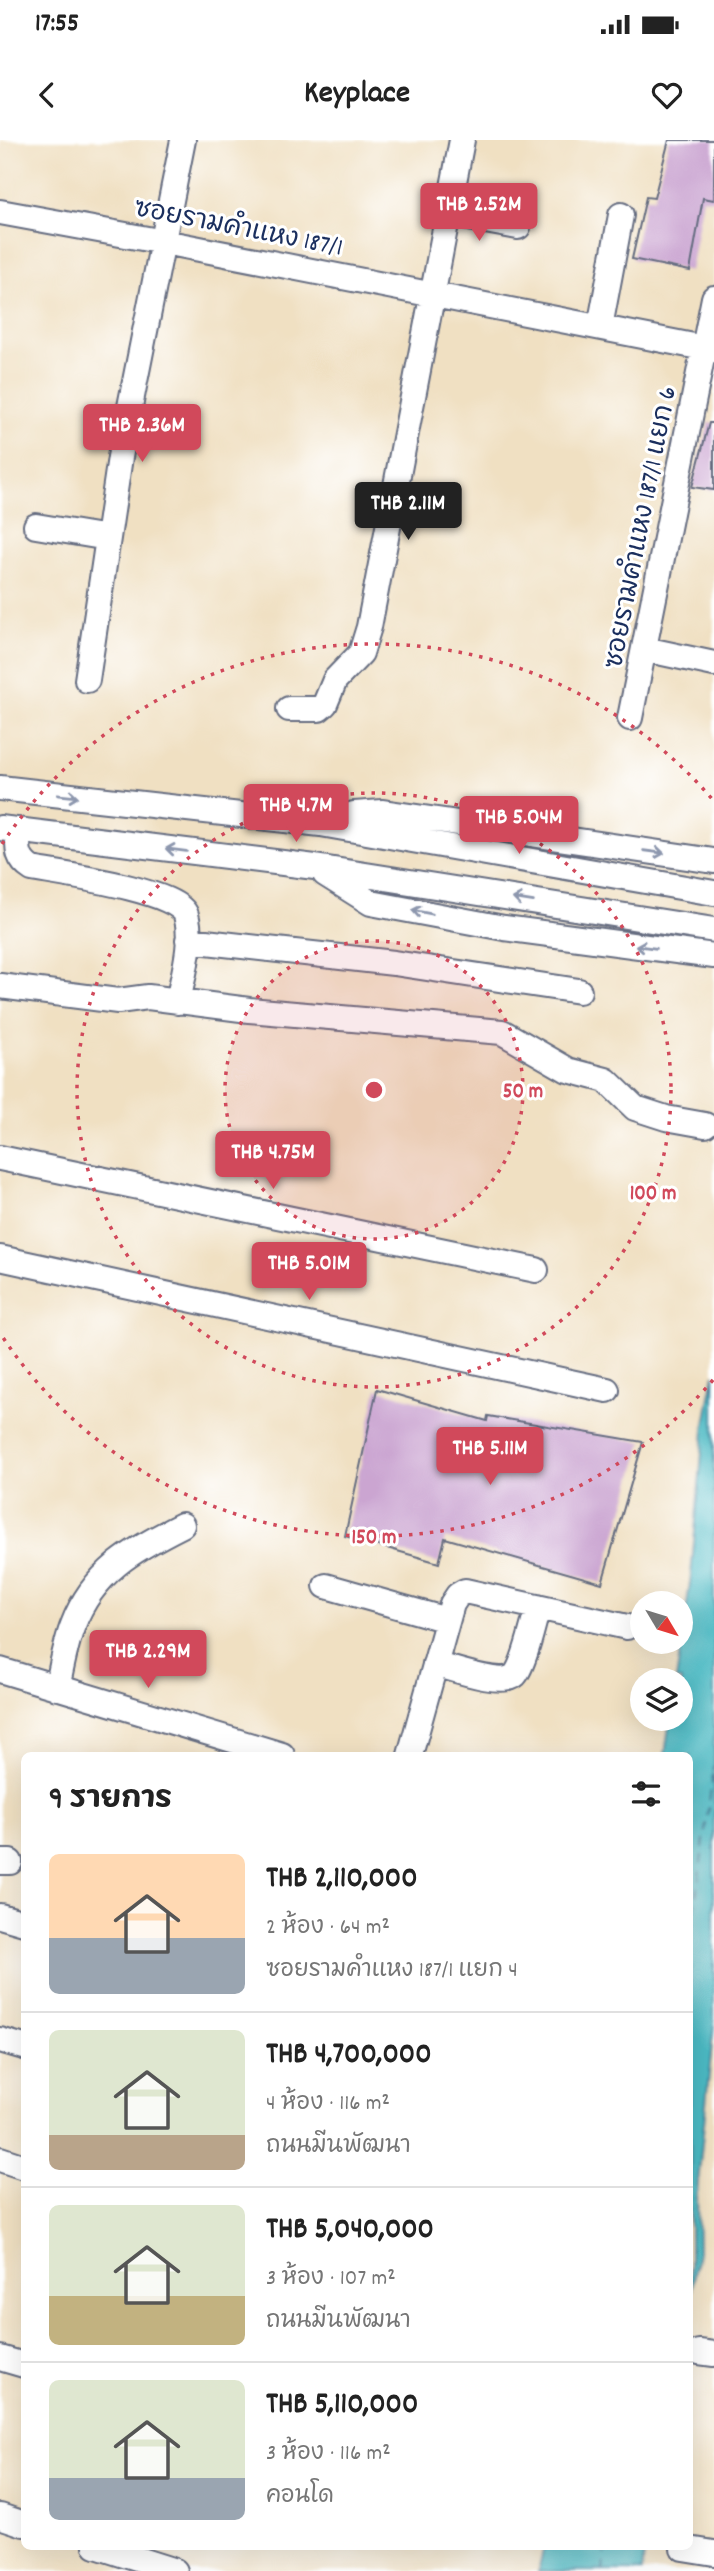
<!DOCTYPE html>
<html lang="th">
<meta charset="utf-8">
<style>
body{margin:0;font-family:Dekko,"Playpen Sans Thai",sans-serif;background:#f2f2f2;color:#222;height:100vh;display:flex;flex-direction:column;font-size:26px;white-space:nowrap}
*{box-sizing:border-box;margin:0}
p{font-size:23px;color:#767676}
.icon{flex:none;width:38px;height:38px;fill:none;stroke:currentColor;stroke-width:2;stroke-linecap:round;stroke-linejoin:round}
.map{position:relative;flex:1;overflow:hidden}
.details{position:absolute;left:21px;top:1612px;width:672px;height:798px;display:flex;flex-direction:column;background:#fff;border-radius:10px;box-shadow:0 7px 28px #0002}
.details>*{flex:none}
.needle{width:46px;rotate:128deg}
.buttons{position:absolute;left:630px;top:1451px;display:grid;gap:14px}
.buttons a{display:grid;place-items:center;width:63px;height:63px;border-radius:50%;background:#fff;box-shadow:0 7px 28px #0002;font-size:35px}
.price{position:absolute;translate:-50% -60px;padding:0 16px;border-radius:7px;background:#d1495b;color:#fff;font-size:23px;line-height:46px;filter:drop-shadow(0 2px 4px #0008)}
.price::after{content:'';position:absolute;left:50%;top:42px;width:21px;height:16px;margin-left:-10px;background:inherit;clip-path:polygon(0 0,100% 0,50% 100%)}
.price.selected{background:#222;color:#fff}
ul{padding:0;list-style:none}
li{display:flex;align-items:center;gap:21px;height:175px;padding:0 28px}
li+li{border-top:2px solid #e0e0e0}
li span{display:grid;place-items:center;flex:none;width:196px;height:140px;border-radius:10px;color:#555}
li>.icon{margin-inline-start:auto}
span .icon{width:84px;height:84px;fill:#fffc;stroke-width:1}
li b{font-size:30px}
h2{display:flex;justify-content:space-between;align-items:center;height:84px;padding:0 28px;font-size:30px}
.status{display:flex;justify-content:space-between;align-items:center;height:49px;padding:0 35px;background:#fff;direction:ltr}
.status svg{height:19px;fill:currentColor}
header{display:flex;justify-content:space-between;align-items:center;height:91px;padding:0 28px;background:#fff;font-size:32px;font-weight:800}
.map>svg:first-child{display:block}
.water{fill:#4bb9c3;stroke:#337490;stroke-width:2}
.lines{fill:none;stroke-linecap:round;stroke-linejoin:round}
.ferry{stroke:#2c5f81;stroke-width:2;stroke-dasharray:9 7;stroke-linecap:butt}
.building{fill:#cba5d1}
.minor-casing{stroke:#666d81;stroke-width:28}
.minor{stroke:#fff;stroke-width:24}
.oneway{stroke:#8d97ae}
.ring{fill:none;stroke:#d1495b;stroke-width:3.5;stroke-dasharray:3.5 7}
.labels{text-anchor:middle;stroke-width:6;stroke-linejoin:round;paint-order:stroke}
.street-label{font-size:26px;fill:#1b2f5e;stroke:#fff}
.centre{fill:#d1495b;stroke:#fff;stroke-width:3.5}
.ring-label{font-size:21px;text-anchor:middle;font-weight:bold;fill:#d1495b;stroke:#fff;stroke-width:6;stroke-linejoin:round;paint-order:stroke}
</style>
<div class="status"><b>17:55</b><svg viewBox="0 0 49 12"><path d="M0 12V9h3v3zM5 12V6h3v6zM10 12V3h3v9zM15 12V0h3v12zM26 1h20v11H26zM47 4h2v5h-2z"/></svg></div>
<header><svg class="icon" aria-label="back" viewBox="0 0 24 24"><path d="M15 5l-7 7 7 7"/></svg>Keyplace<svg class="icon" aria-label="heart" viewBox="0 0 24 24"><path d="M12 20l-8-8c-3-5 5-10 8-4 3-6 11-1 8 4z"/></svg></header>
<div class="map">
<svg width="714" height="2431" viewBox="0 0 714 2431">
<rect width="100%" height="100%" fill="#fff"/>
<filter id="ink" filterUnits="userSpaceOnUse"><feTurbulence type="fractalNoise" baseFrequency=".0143" numOctaves="2"/><feDisplacementMap in="SourceGraphic" scale="14" xChannelSelector="R" yChannelSelector="G"/><feConvolveMatrix kernelMatrix="1 2 1 2 8 2 1 2 1" color-interpolation-filters="sRGB"/></filter>
<filter id="wash" filterUnits="userSpaceOnUse"><feTurbulence type="fractalNoise" baseFrequency=".00686" numOctaves="4" result="noise"/><feDisplacementMap in="SourceGraphic" scale="28" xChannelSelector="R" yChannelSelector="G"/><feGaussianBlur stdDeviation="1.57" result="paint"/><feColorMatrix in="noise" values="0 0 0 0 0 0 0 0 0 0 0 0 0 0 0 0 0 1.4 0 .05"/><feComposite in="paint" operator="in"/></filter>
<g filter="url(#wash)">
<rect width="100%" height="100%" fill="#f0e0c2"/>
<path class="water" d="M 714,1234 L 714,1884 L 697,2053 L 698,2111 L 690,2159 L 690,1615 L 665,1615 L 670,1579 L 681,1578 L 681,1540 L 676,1540 L 691,1436 L 704,1290 Z
M 544,2406 L 645,2406 L 642,2431 L 538,2431 Z"/>
<g class="lines">
<path class="ferry" d="M 690,1803 L 714,1625
M 603,2431 L 606,2406"/>
</g>
<g id="blocks">
<path class="building" d="M 669,0 L 714,0 L 714,60 L 703,58 L 690,131 L 632,119 L 646,57 L 654,58 Z
M 709,283 L 714,283 L 714,350 L 692,347 Z
M 377,1249 L 487,1281 L 488,1276 L 643,1302 L 602,1443 L 445,1398 L 439,1423 L 345,1396 Z"/>
</g>
</g>
<g filter="url(#ink)">
<use href="#blocks" fill-opacity="0" stroke="#666d81" stroke-width="2"/>
<g class="lines">
<g class="minor-casing">
<path id="minor" d="M 0,72 L 164,102 L 714,210
M 447,74 L 518,87
M 600,187 L 621,75
M 36,386 L 108,398
M 644,509 L 714,524
M 87,540 L 120,317 L 183,0
M 289,569 L 319,569 L 325,564 L 335,540 L 361,513 L 369,487 L 462,0
M 630,578 L 714,158
M 0,648 L 321,684 L 714,753
M 328,682 L 354,674 L 383,672 L 714,721
M 0,688 L 315,727 L 714,790
M 18,690 C 18,708 16,719 32,729 C 59,734 178,750 186,775 C 194,802 183,835 178,862
M 325,734 L 371,763 L 504,788 L 714,816
M 188,800 L 394,823 L 579,851
M 0,846 L 118,861 L 148,857 L 249,870 L 502,892 L 568,930 L 606,940 L 635,968 L 666,978 L 705,985
M 0,1018 L 536,1130
M 0,1118 L 607,1250
M 326,1446 L 447,1480
M 435,1524 C 451,1528 503,1547 515,1535 C 524,1525 534,1482 538,1467
M 0,1530 L 282,1615
M 57,1548 C 62,1527 65,1505 73,1485 C 93,1432 134,1409 182,1385
M 410,1615 L 452,1464 L 458,1455 L 465,1451 L 627,1487
M 0,1722 L 10,1722
M 0,1776 L 24,1783
M 0,1900 L 24,1907
M 0,2019 L 24,2027
M 699,2212 L 714,2214
M 0,2218 L 24,2225
M 0,2376 L 24,2384
M 96,2406 L 175,2431
M 683,2408 L 714,2413"/>
</g>
<use href="#minor" class="minor"/>
</g>
<defs><path id="oneway-shaft" d="M-6 0H5M1.5-3L5.5 0L1.5 3" fill="none" stroke-width="1.6" stroke-linecap="round" stroke-linejoin="round" transform="scale(1.75)"/></defs>
<g class="oneway">
<use href="#oneway-shaft" transform="translate(68 656) rotate(6)"/>
<use href="#oneway-shaft" transform="translate(176 710) rotate(-173)"/>
<use href="#oneway-shaft" transform="translate(654 712) rotate(8)"/>
<use href="#oneway-shaft" transform="translate(523 760) rotate(-171)"/>
<use href="#oneway-shaft" transform="translate(422 772) rotate(-169)"/>
<use href="#oneway-shaft" transform="translate(646 807) rotate(-172)"/>
</g>
</g>
<circle cx="374" cy="950" r="149" fill="#d1495b" fill-opacity=".12"/>
<g class="ring">
<circle cx="374" cy="950" r="149"/>
<circle cx="374" cy="950" r="297"/>
<path d="M713 1240A446 446 0 0 1 2 1196M2 704A446 446 0 0 1 713 660"/>
</g>
<g class="labels">
<g class="street-label">
<text transform="translate(239 86) rotate(11)" y="9">ซอยรามคำแหง 187/1</text>
<text transform="translate(639 387) rotate(-79)" y="9">ซอยรามคำแหง 187/1 แยก 6</text>
</g>
</g>
<circle cx="374" cy="950" r="10" class="centre"/>
<g class="ring-label">
<text x="523" y="957">50 m</text>
<text x="653" y="1059">100 m</text>
<text x="374" y="1403">150 m</text>
</g>
</svg>
<div class="buttons">
<a><svg class="needle" viewBox="-14 -14 28 28"><path d="M0-13l5 13h-10z" fill="#e53935"/><path d="M0 13l5-13h-10z" fill="#767676"/></svg></a>
<a><svg class="icon" aria-label="layers" viewBox="0 0 24 24"><path d="M12 4l9 5-9 5-9-5zM3 14l9 5 9-5"/></svg></a>
</div>
<b class="price" style="left:479px;top:103px">THB 2.52M</b>
<b class="price" style="left:142px;top:324px">THB 2.36M</b>
<b class="price selected" style="left:408px;top:402px">THB 2.11M</b>
<b class="price" style="left:296px;top:704px">THB 4.7M</b>
<b class="price" style="left:519px;top:716px">THB 5.04M</b>
<b class="price" style="left:273px;top:1051px">THB 4.75M</b>
<b class="price" style="left:309px;top:1162px">THB 5.01M</b>
<b class="price" style="left:490px;top:1347px">THB 5.11M</b>
<b class="price" style="left:148px;top:1550px">THB 2.29M</b>
<section class="details">
<h2>9 รายการ<svg class="icon" aria-label="filters" viewBox="0 0 24 24"><path d="M4 7h16M4 17h16"/><circle cx="9" cy="7" r="2"/><circle cx="15" cy="17" r="2"/></svg></h2>
<ul>
<li><span style="background:linear-gradient(#ffd9b3 60%,#9aa5b1 0)"><svg class="icon" aria-label="home" viewBox="0 0 24 24"><path d="M3 11l9-7 9 7M6 9v11h12V9"/></svg></span><div><b>THB 2,110,000</b><p>2 ห้อง · 64 m²</p><p>ซอยรามคำแหง 187/1 แยก 4</p></div></li>
<li><span style="background:linear-gradient(#dfe7d0 75%,#b9a48a 0)"><svg class="icon" aria-label="home" viewBox="0 0 24 24"><path d="M3 11l9-7 9 7M6 9v11h12V9"/></svg></span><div><b>THB 4,700,000</b><p>4 ห้อง · 116 m²</p><p>ถนนมีนพัฒนา</p></div></li>
<li><span style="background:linear-gradient(#dfe7d0 65%,#c2b280 0)"><svg class="icon" aria-label="home" viewBox="0 0 24 24"><path d="M3 11l9-7 9 7M6 9v11h12V9"/></svg></span><div><b>THB 5,040,000</b><p>3 ห้อง · 107 m²</p><p>ถนนมีนพัฒนา</p></div></li>
<li><span style="background:linear-gradient(#dfe7d0 70%,#9aa5b1 0)"><svg class="icon" aria-label="home" viewBox="0 0 24 24"><path d="M3 11l9-7 9 7M6 9v11h12V9"/></svg></span><div><b>THB 5,110,000</b><p>3 ห้อง · 116 m²</p><p>คอนโด</p></div></li>
</ul>
</section>
</div>
